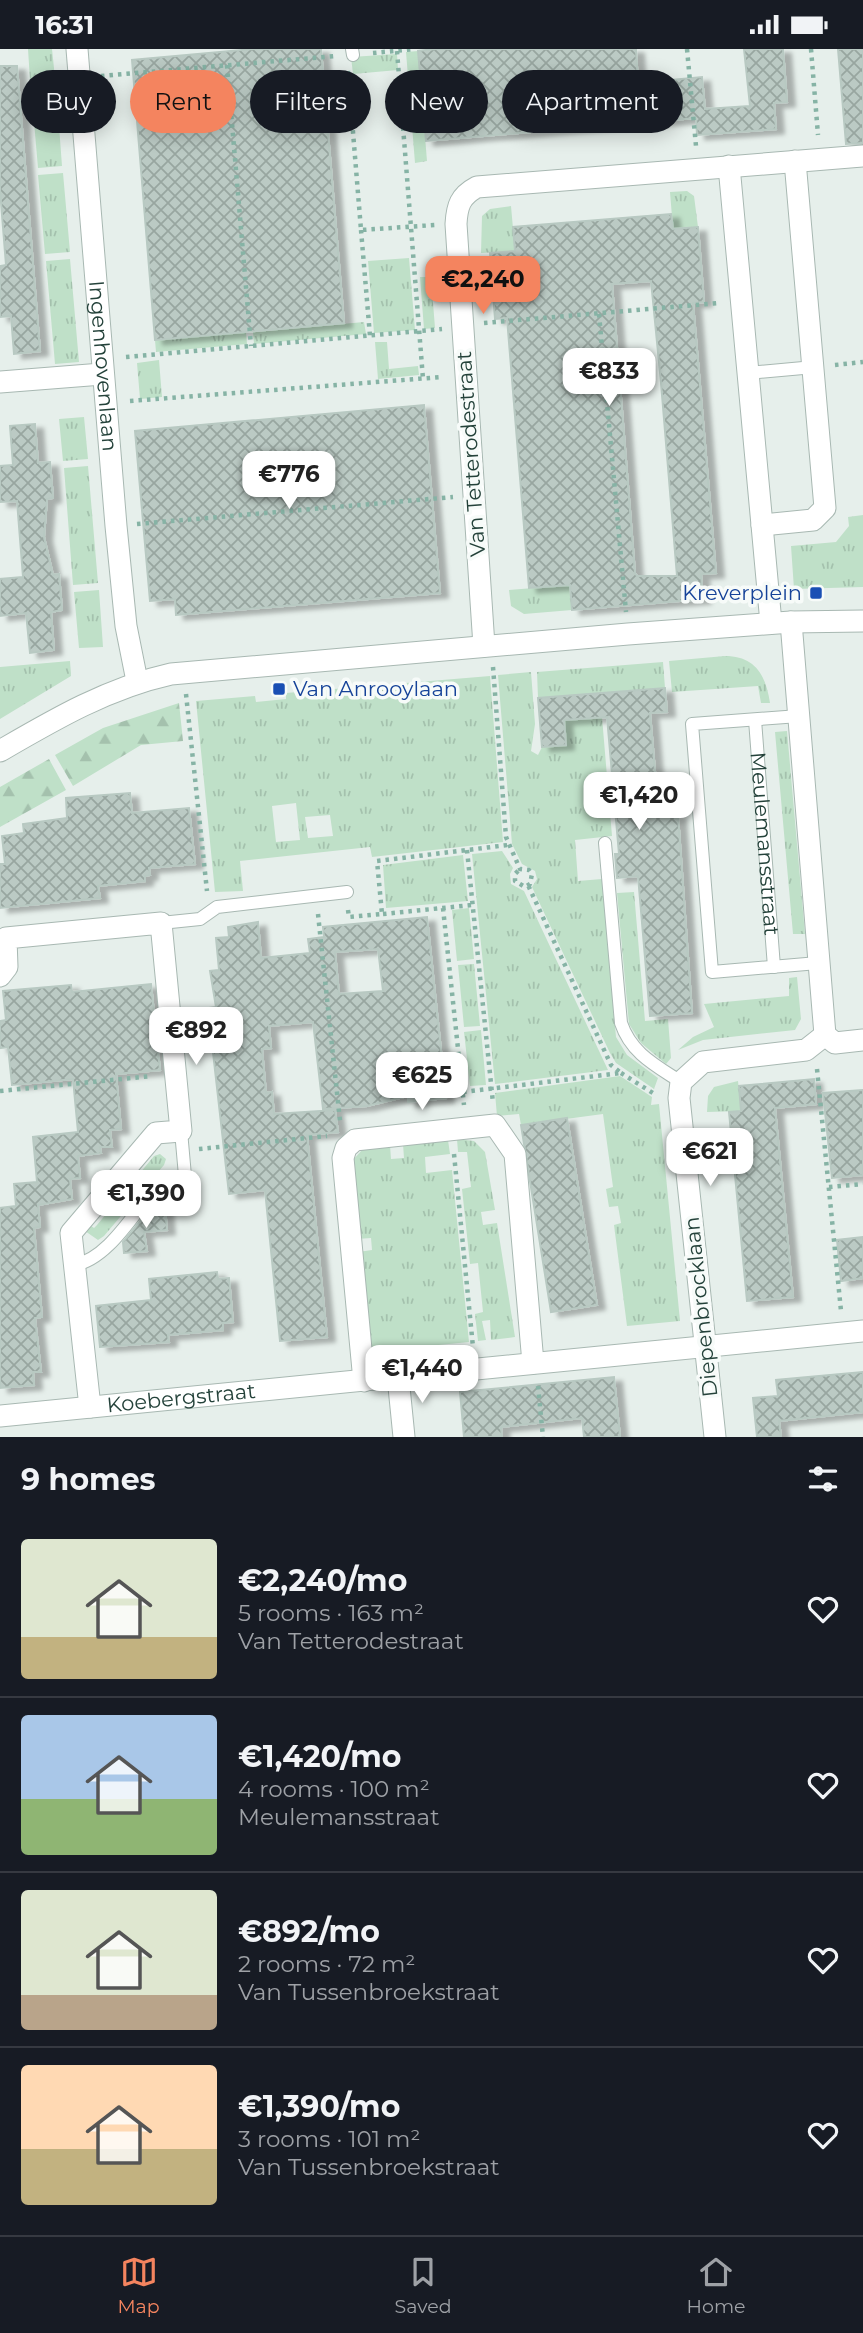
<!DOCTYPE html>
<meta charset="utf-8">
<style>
body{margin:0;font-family:Montserrat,sans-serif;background:#20242c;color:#f1f3f6;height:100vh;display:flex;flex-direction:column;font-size:26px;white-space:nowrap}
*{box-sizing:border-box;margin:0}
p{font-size:23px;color:#9ea1a6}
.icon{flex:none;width:38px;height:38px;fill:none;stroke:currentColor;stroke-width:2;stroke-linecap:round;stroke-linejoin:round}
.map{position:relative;height:1388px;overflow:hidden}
.side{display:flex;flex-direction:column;background:#171b24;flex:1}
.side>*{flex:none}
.guide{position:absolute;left:21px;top:21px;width:822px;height:63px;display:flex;gap:14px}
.price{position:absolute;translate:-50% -60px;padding:0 16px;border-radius:14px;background:#fff;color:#222;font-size:23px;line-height:46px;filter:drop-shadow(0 2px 4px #0008)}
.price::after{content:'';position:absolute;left:50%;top:42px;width:21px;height:16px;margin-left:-10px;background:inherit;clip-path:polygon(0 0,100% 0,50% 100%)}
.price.current{background:#f4845f;color:#111}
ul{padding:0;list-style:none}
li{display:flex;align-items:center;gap:21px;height:175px;padding:0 21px}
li+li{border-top:2px solid #363941}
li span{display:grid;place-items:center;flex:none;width:196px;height:140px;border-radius:7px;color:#555}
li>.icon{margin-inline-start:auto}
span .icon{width:84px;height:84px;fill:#fffc;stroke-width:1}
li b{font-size:30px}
h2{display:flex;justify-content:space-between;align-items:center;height:84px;padding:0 21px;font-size:30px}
.tag{padding:0 24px;border-radius:32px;background:#171b24;box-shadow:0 4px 18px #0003;font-size:24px;line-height:63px}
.tag.current{background:#f4845f;color:#111}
.status{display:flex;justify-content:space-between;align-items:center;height:49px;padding:0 35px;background:#171b24;direction:ltr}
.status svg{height:19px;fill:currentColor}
.dock{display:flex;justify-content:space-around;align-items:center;height:98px;border-top:2px solid #363941;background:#171b24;font-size:19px;color:#9ea1a6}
.dock a{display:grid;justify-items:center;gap:4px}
.dock .current{color:#f4845f}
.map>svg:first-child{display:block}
.grass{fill:url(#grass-tufts);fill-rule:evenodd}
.forest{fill:url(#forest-firs)}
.building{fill:url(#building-cross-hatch);stroke:#b8c9c2;stroke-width:2;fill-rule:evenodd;filter:url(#shadow)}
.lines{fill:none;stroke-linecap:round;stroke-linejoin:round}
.service-casing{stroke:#a8b8b2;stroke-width:14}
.minor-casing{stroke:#a8b8b2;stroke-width:23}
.path{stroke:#86b3a5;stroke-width:4.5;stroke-dasharray:3.5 5;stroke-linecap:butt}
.service{stroke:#fff;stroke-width:12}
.minor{stroke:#fff;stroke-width:21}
.transit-dot{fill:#1a4fb4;stroke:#f7fbf9;stroke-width:2.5}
.labels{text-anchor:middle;stroke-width:7;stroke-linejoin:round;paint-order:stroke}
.street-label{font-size:21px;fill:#24423a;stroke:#f7fbf9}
.transit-label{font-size:21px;fill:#164399;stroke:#f7fbf9;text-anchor:end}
</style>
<div class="status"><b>16:31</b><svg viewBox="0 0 49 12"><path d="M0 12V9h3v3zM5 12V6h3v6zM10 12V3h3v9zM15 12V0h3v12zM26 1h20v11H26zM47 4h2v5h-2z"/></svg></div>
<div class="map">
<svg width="863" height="1388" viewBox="0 0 863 1388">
<defs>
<pattern id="grass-tufts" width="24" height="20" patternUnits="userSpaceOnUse" patternTransform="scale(1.75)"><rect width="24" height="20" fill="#bfe0c8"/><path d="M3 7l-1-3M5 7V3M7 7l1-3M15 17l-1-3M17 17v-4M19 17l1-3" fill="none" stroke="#a4c1ad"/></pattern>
<pattern id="forest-firs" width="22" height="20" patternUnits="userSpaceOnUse" patternTransform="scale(1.75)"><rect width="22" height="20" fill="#bfe0c8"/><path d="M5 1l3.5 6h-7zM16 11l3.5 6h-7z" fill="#a4c1ad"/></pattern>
<pattern id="building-cross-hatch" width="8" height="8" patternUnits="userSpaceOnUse" patternTransform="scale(1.75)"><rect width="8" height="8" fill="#bbcac4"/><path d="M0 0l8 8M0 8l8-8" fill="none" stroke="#98a6a0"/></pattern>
<filter id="shadow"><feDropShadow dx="8" dy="4.5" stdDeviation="2" flood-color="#0004"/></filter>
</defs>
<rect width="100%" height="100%" fill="#e6efeb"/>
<path class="grass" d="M 28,0 L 52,0 L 55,29 L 30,31 Z
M 418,2 L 427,112 L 415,114 L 406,3 Z
M 397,5 L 398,21 L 353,25 L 351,8 Z
M 56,36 L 62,117 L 38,119 L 31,38 Z
M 63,124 L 70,203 L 45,205 L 38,126 Z
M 687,142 L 694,147 L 698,178 L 673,180 L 670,143 Z
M 511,157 L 515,202 L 481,204 L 482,167 L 490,160 Z
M 409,209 L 415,281 L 374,284 L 368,212 Z
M 70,210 L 79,313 L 55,315 L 46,212 Z
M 420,228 L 431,228 L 435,279 L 424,280 Z
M 364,273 L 366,285 L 254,295 L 253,283 Z
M 246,283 L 247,295 L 156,303 L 155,291 Z
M 375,293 L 387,293 L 389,320 L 418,317 L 419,326 L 378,330 Z
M 159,311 L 162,348 L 140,350 L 137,314 Z
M 84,368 L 88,410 L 63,412 L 59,370 Z
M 88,417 L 98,534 L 73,536 L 64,419 Z
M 863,466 L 863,538 L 794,540 L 791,497 L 836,493 L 849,477 L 848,468 Z
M 570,536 L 572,561 L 524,565 L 511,557 L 509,541 Z
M 99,541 L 103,598 L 79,599 L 74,543 Z
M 725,607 C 755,607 766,626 770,654 L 761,654 L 758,637 L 672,643 L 669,612 Z
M 70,612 L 71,627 L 0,670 L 0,618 Z
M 663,613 L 665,639 L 538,649 L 537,623 Z
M 531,623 L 535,675 L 531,702 L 538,706 L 542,698 L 566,696 L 564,671 L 602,668 L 612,787 L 575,791 L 578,832 L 602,830 L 616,988 L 627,1006 L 658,1029 L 654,1040 L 616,1014 L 610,1004 L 532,838 L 537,830 L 535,822 L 522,815 L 512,795 L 498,626 Z
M 490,627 L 503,793 L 372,808 L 370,798 L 240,812 L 243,842 L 215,843 L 196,652 L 255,647 L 256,653 L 286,650 L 286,644 ZM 296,754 L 300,791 L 276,793 L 272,757 ZM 330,766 L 333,787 L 308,789 L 305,768 Z
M 787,682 L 805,885 L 793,885 L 775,683 Z
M 502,802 L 513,819 L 510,825 L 511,835 L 524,842 L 608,1021 L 495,1035 L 472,805 Z
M 463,806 L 468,852 L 386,859 L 383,816 Z
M 634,843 L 645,972 L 668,970 L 671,1009 L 666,1015 L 641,994 L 629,975 L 617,844 Z
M 469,859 L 474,910 L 457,912 L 452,861 Z
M 474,915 L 480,977 L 464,978 L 458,916 Z
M 797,928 L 801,970 L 795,981 L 703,991 L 678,1001 L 693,988 L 714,978 L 704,955 L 789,947 L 789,929 Z
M 481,981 L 486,1036 L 470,1037 L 464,983 Z
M 620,1027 L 652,1048 L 651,1056 L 659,1055 L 680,1272 L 627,1277 L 614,1176 L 621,1174 L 618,1157 L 609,1158 L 606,1140 L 613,1138 L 603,1065 L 521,1076 L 519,1065 L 497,1067 L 495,1044 Z
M 738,1032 L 741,1062 L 707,1063 L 708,1047 L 714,1038 Z
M 457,1090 L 474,1092 L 485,1103 L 495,1161 L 481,1163 L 483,1176 L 497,1174 L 515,1288 L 491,1291 L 490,1271 L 482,1272 L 486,1291 L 478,1292 L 475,1265 L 483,1263 L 478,1214 L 470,1215 L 462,1140 L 471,1138 L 467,1103 L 458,1103 Z
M 448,1091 L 450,1105 L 425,1108 L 426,1124 L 452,1121 L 469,1293 L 368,1303 L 358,1203 L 372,1201 L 371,1189 L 357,1190 L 352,1112 L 363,1100 L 390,1096 L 391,1110 L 404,1109 L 403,1095 Z
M 160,1105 L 166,1110 L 164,1116 L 104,1187 L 98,1191 L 85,1182 L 90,1176 L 94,1179 L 97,1176 L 154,1107 Z"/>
<path class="forest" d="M 179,654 L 183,692 L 141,696 L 73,737 L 55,706 L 103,679 Z
M 49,710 L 66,741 L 0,778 L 0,738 Z"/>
<path class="building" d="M 253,0 L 321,0 L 344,274 L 155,291 L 132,11 Z
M 435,0 L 636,0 L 638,34 L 702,28 L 705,60 L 750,57 L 744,0 L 783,0 L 787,53 L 774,54 L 776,80 L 697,86 L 696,69 L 426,92 L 418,2 Z
M 838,0 L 863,0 L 863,94 L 846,95 Z
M 0,17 L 17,17 L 40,302 L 14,305 L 11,267 L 0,268 L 0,217 L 6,216 L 0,141 Z
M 671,165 L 673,180 L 698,178 L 704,253 L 693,254 L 716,524 L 701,525 L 703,550 L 572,561 L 570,536 L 529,539 L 507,269 L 495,270 L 490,204 L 515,202 L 513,178 ZM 651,232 L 661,334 L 677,527 L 637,527 L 635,524 L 612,235 Z
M 424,356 L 440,544 L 176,566 L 175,550 L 150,552 L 135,382 Z
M 35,375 L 38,414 L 50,413 L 53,449 L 47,450 L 44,488 L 53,526 L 59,525 L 62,561 L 51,563 L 54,601 L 30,604 L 26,564 L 0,567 L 0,530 L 23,528 L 17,452 L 0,453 L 0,417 L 13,416 L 10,377 Z
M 665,639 L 667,663 L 650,664 L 659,768 L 678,766 L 692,964 L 650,967 L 638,827 L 617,829 L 615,805 L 619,805 L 607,668 L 564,671 L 566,696 L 542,698 L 538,649 Z
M 130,744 L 132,764 L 189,759 L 195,815 L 149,819 L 150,826 L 145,827 L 145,832 L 98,837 L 100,849 L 0,859 L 0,815 L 5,815 L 2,787 L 24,784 L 23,775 L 67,769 L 66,749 Z
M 427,868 L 446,1049 L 408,1053 L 408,1047 L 367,1057 L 323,1060 L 313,973 L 269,977 L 271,999 L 262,1000 L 266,1044 L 272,1043 L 274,1065 L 335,1061 L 338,1083 L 307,1086 L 327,1288 L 280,1292 L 265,1141 L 229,1145 L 208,959 L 216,958 L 210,922 L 219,921 L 216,889 L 229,888 L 228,878 L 258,873 L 261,909 L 310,904 L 308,890 L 324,888 L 323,878 ZM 378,900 L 383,942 L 339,945 L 335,903 Z
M 151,935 L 160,1021 L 116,1025 L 121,1080 L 110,1081 L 112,1098 L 100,1098 L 101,1104 L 78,1107 L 80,1129 L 70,1130 L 72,1150 L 38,1156 L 40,1178 L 34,1179 L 42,1268 L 35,1269 L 41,1323 L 33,1323 L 34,1336 L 0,1339 L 0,1159 L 16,1157 L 14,1135 L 37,1133 L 33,1088 L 78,1083 L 73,1030 L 12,1036 L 8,998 L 0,999 L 0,972 L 6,971 L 3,942 L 71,936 L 72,943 Z
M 814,1030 L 816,1055 L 775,1059 L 793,1248 L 747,1252 L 729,1063 L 741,1062 L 739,1037 Z
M 863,1041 L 863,1126 L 832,1129 L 823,1044 Z
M 567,1069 L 597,1256 L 551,1263 L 521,1076 Z
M 165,1158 L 167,1181 L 144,1183 L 147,1202 L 124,1204 L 123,1193 L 151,1159 Z
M 863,1188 L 863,1229 L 841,1232 L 837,1191 Z
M 217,1223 L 218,1230 L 229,1229 L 233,1273 L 223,1274 L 223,1281 L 168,1286 L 169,1293 L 100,1298 L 96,1257 L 151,1251 L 149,1230 Z
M 863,1323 L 863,1363 L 779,1372 L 781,1388 L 757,1388 L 753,1349 L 778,1347 L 776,1331 Z
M 614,1328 L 620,1388 L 584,1388 L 582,1369 L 501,1378 L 502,1388 L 464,1388 L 460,1343 Z"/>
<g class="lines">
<g class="service-casing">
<g id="service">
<path d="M 352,0 L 353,6"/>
<path d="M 748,324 L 814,318"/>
<path d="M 799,667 L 692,675 L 712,923 L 818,914"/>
<path id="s1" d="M 755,671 L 774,918"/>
<path d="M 605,794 L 621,974 C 631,1004 655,1016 681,1033"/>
<path d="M 161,874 L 200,870 L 217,858 L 347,843"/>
<path d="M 74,1216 C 107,1211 133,1165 154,1141 L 186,1138 L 181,1082"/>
</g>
</g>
<g class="minor-casing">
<g id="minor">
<path id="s2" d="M 77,0 L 116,477 L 126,577 L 137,632"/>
<path d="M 729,117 L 771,574"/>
<path d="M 0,333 L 102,325"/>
<path d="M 762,476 L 813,471 L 825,459 L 795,112"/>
<path d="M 791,573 L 825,986"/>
<path d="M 484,597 L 456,175 C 457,157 460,147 477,138 L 863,107"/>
<path d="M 0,702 C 55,670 108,639 171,625 L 628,585 L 791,573 L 863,572"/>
<path d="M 0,927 L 7,918 L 6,889 L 161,874 L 181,1082 L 156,1084 L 71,1184 L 90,1358"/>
<path d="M 825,986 L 835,994 L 863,991"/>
<path d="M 398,1328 L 404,1388"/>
<path d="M 364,1332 L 343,1109 L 346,1099 L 355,1091 L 495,1076 L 515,1105 L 533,1314"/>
<path id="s3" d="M 0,1367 L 863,1282"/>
<path d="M 715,1388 L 679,1049 L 681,1033 L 703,1013 L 806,1001 L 825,986"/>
</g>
</g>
<path class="path" d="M 687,0 L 696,97
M 811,0 L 818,86
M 397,2 L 423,330
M 373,4 L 415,0
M 227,16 L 251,297
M 348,22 L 361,181 L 435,176
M 101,27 L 336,7
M 361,181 L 370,287
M 599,265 L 626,563
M 484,274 L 719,254
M 126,308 L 442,280
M 835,316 L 863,313
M 130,352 L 442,328
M 137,475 L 453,448
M 493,618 L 506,788 L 520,820 L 529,821 L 532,825 L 530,835 L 525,838 L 515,832 L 515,825 L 520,820
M 186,645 L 207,842
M 467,801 L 493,1054
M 443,859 L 464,1056
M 348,861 L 349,868 L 382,865 L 377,812 L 508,796
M 318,865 L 340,1072
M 383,865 L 472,856
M 817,1020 L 841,1262
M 621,1024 L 656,1046
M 0,1042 L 152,1027
M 463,1043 L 621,1024 L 611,1016 L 528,836
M 199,1100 L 327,1087
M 454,1105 L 473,1298
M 829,1138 L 863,1135
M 538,1337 L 543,1388"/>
<use href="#service" class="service"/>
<use href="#minor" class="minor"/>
</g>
<g class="transit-dot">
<rect x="809" y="537" width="14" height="14" rx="3.5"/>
<rect x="272" y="633" width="14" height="14" rx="3.5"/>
</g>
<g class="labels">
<g class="street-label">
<text dy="7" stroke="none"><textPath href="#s2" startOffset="318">Ingenhovenlaan</textPath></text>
<text transform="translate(471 405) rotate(-94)" y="7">Van Tetterodestraat</text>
<text dy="7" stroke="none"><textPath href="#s1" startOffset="124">Meulemansstraat</textPath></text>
<text transform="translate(701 1258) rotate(-96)" y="7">Diepenbrocklaan</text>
<text dy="7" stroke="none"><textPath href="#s3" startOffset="182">Koebergstraat</textPath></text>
</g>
<g class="transit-label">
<text x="802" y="551">Kreverplein</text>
<text x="293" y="647" text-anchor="start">Van Anrooylaan</text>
</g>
</g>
</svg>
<b class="price current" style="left:483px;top:267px">€2,240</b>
<b class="price" style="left:609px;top:359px">€833</b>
<b class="price" style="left:289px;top:462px">€776</b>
<b class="price" style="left:639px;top:783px">€1,420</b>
<b class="price" style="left:196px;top:1018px">€892</b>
<b class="price" style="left:422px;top:1063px">€625</b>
<b class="price" style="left:710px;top:1139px">€621</b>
<b class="price" style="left:146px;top:1181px">€1,390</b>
<b class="price" style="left:422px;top:1356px">€1,440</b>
<div class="guide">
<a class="tag">Buy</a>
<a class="tag current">Rent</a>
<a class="tag">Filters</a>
<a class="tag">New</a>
<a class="tag">Apartment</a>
</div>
</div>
<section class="side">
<h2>9 homes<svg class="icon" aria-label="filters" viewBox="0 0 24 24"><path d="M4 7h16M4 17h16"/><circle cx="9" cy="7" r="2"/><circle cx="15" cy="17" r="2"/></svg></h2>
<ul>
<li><span style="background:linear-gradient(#dfe7d0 70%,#c2b280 0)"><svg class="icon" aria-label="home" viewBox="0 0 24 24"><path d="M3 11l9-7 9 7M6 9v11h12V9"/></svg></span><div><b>€2,240/mo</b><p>5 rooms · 163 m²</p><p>Van Tetterodestraat</p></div><svg class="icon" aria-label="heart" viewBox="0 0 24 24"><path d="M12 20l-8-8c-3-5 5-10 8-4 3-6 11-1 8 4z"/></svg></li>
<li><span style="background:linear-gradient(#a9c7e8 60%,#8fb573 0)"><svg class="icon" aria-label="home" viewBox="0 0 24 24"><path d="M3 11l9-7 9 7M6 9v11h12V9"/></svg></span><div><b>€1,420/mo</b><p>4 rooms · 100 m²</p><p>Meulemansstraat</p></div><svg class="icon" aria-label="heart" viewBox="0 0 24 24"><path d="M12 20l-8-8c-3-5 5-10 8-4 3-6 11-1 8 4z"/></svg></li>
<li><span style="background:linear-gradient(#dfe7d0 75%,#b9a48a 0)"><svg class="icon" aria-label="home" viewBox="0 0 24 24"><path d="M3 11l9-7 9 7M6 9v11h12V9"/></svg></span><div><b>€892/mo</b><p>2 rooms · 72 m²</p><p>Van Tussenbroekstraat</p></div><svg class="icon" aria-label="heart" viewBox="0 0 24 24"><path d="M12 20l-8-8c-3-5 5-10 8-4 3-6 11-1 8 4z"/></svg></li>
<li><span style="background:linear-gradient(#ffd9b3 60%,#c2b280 0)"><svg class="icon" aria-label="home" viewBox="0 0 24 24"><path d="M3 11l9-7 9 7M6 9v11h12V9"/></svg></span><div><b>€1,390/mo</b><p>3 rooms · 101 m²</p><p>Van Tussenbroekstraat</p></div><svg class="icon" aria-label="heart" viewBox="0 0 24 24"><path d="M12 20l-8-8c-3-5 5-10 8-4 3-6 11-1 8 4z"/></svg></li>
</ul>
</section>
<nav class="dock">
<a class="current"><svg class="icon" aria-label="map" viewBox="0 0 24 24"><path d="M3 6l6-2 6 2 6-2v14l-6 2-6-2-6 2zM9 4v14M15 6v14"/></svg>Map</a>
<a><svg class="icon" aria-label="saved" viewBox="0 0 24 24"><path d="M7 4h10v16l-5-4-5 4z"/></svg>Saved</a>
<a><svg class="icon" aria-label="home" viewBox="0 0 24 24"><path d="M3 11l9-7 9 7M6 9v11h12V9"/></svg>Home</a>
</nav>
